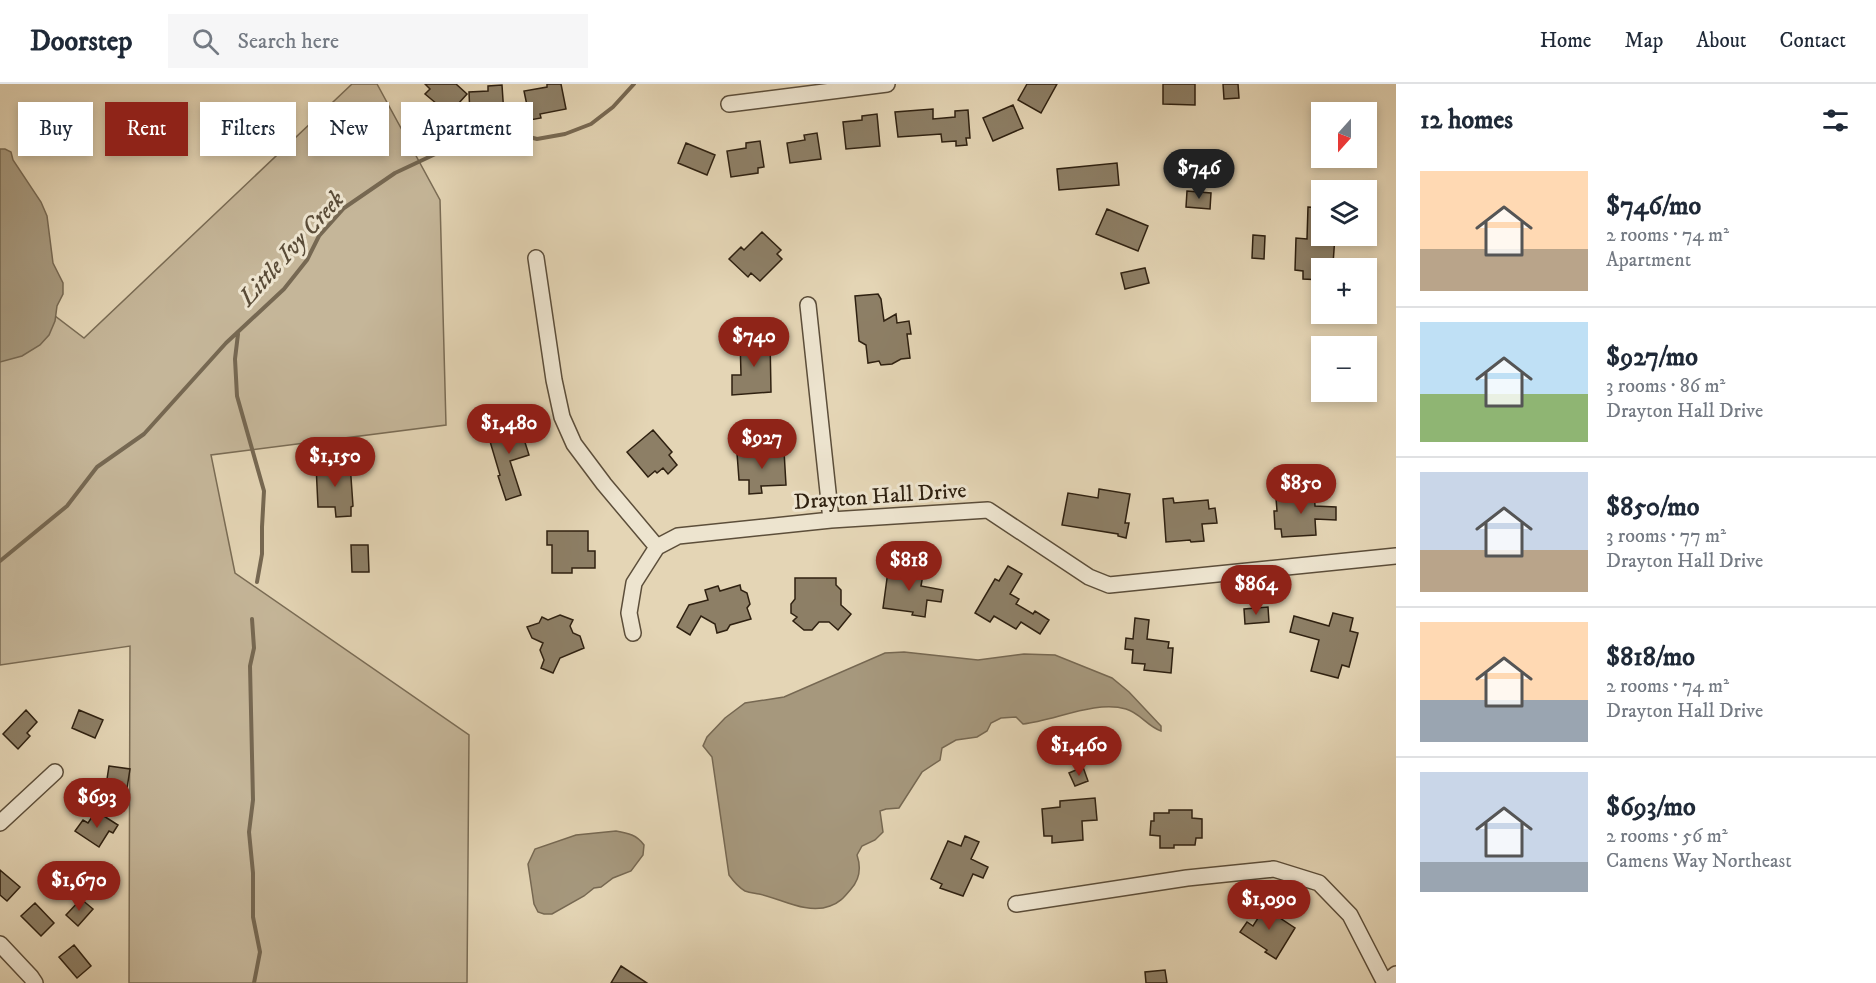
<!DOCTYPE html>
<meta charset="utf-8">
<style>
body{margin:0;font-family:"IM FELL DW Pica",serif;background:#f6f6f7;color:#1f2937;height:100vh;display:flex;flex-direction:column;font-size:22px;white-space:nowrap}
*{box-sizing:border-box;margin:0}
p{font-size:20px;color:#747a83}
.icon{flex:none;width:33px;height:33px;fill:none;stroke:currentColor;stroke-width:2;stroke-linecap:round;stroke-linejoin:round}
.map{position:relative;flex:1;overflow:hidden}
.sheet{display:flex;flex-direction:column;background:#fff;width:480px}
.sheet>*{flex:none}
.hud{position:absolute;left:18px;top:18px;width:570px;height:54px;display:flex;gap:12px}
.needle{width:39px;rotate:201deg}
.controls{position:absolute;left:1311px;top:18px;display:grid;gap:12px}
.controls a{display:grid;place-items:center;width:66px;height:66px;border-radius:0px;background:#fff;box-shadow:0 3px 9px #0003;font-size:30px}
.price{position:absolute;translate:-50% -51px;padding:0 14px;border-radius:21px;background:#8f2418;color:#fff;font-size:20px;line-height:39px;filter:drop-shadow(0 2px 3px #0008)}
.price::after{content:'';position:absolute;left:50%;top:36px;width:18px;height:14px;margin-left:-9px;background:inherit;clip-path:polygon(0 0,100% 0,50% 100%)}
.price.active{background:#222;color:#fff}
ul{padding:0;list-style:none}
li{display:flex;align-items:center;gap:18px;height:150px;padding:0 24px}
li+li{border-top:2px solid #e0e1e3}
li span{display:grid;place-items:center;flex:none;width:168px;height:120px;border-radius:0px;color:#555}
li>.icon{margin-inline-start:auto}
span .icon{width:72px;height:72px;fill:#fffc;stroke-width:1}
li b{font-size:26px}
h2{display:flex;justify-content:space-between;align-items:center;height:72px;padding:0 24px;font-size:26px}
.chip{padding:0 21px;border-radius:0px;background:#fff;box-shadow:0 3px 9px #0003;font-size:21px;line-height:54px}
.chip.active{background:#8f2418;color:#fff}
header{display:flex;align-items:center;gap:36px;box-sizing:border-box;height:84px;padding:0 30px;background:#fff;border-bottom:2px solid #e0e1e3}
header strong{font-size:28px}
nav{display:flex;gap:33px;margin-inline-start:auto;font-size:21px}
.search{width:420px;height:54px;background:#f6f6f7;display:flex;align-items:center;gap:15px;box-sizing:border-box;padding:0 21px;border-radius:0px;color:#747a83;font-size:22px}
main{display:flex;flex:1;min-height:0}
.map>svg:first-child{display:block}
.green{fill:#c5b699;stroke:#7a6c55;stroke-width:1.5}
.water{fill:#a6987d;stroke:#766852;stroke-width:1.5}
.lines{fill:none;stroke-linecap:round;stroke-linejoin:round}
.stream{stroke:#766852;stroke-width:4}
.building{fill:#8d7f66;stroke:#2f2111;stroke-width:1.5}
.street-casing{stroke:#5c4e3a;stroke-width:18}
.street{stroke:#ede4cf;stroke-width:15}
.labels{text-anchor:middle;stroke-width:6;stroke-linejoin:round;paint-order:stroke}
.street-label{font-size:22px;fill:#2f2111;stroke:#ede4cf}
.water-label{font-size:24px;font-style:italic;fill:#594b37;stroke:#ede4cf}
</style>
<header>
<strong>Doorstep</strong>
<div class="search"><svg class="icon" aria-label="search" viewBox="0 0 24 24"><circle cx="10" cy="10" r="6"/><path d="M15 15l6 6"/></svg>Search here</div>
<nav><a>Home</a><a>Map</a><a>About</a><a>Contact</a></nav>
</header>
<main>
<div class="map">
<svg width="1396" height="899" viewBox="0 0 1396 899">
<rect width="100%" height="100%" fill="#e4d5b5"/>
<filter id="stains"><feTurbulence type="fractalNoise" baseFrequency=".00333" numOctaves="4"/><feColorMatrix values="0 0 0 0 .2 0 0 0 0 .09 0 0 0 0 .02 0 0 0 .5 -.17"/></filter>
<radialGradient id="worn" r=".72"><stop offset=".6" stop-color="#630" stop-opacity="0"/><stop offset="1" stop-color="#630" stop-opacity=".3"/></radialGradient>
<path class="green" d="M 352,0 L 377,0 L 440,116 L 446,341 L 211,371 L 235,489 L 469,651 L 467,899 L 129,899 L 130,562 L 0,581 L 0,190 L 84,254 Z"/>
<path class="water" d="M 0,65 L 5,65 L 11,68 L 13,76 L 41,118 L 47,132 L 53,179 L 63,199 L 63,210 L 57,222 L 55,237 L 49,251 L 40,261 L 22,272 L 0,278 Z
M 904,568 L 978,576 L 1024,570 L 1055,571 L 1112,594 L 1129,608 L 1161,642 L 1161,647 C 1147,642 1140,629 1126,625 C 1095,616 1054,637 1023,640 L 1016,633 L 1001,634 L 991,639 L 987,647 L 977,653 L 956,656 L 942,664 L 940,676 L 922,688 L 899,724 L 886,725 L 880,727 L 883,748 L 875,756 L 862,762 L 857,771 C 861,783 860,795 851,805 C 845,812 840,819 830,822 C 807,831 780,814 759,810 C 754,809 750,809 745,807 C 738,803 734,798 729,791 L 712,673 L 703,662 L 707,653 L 725,634 L 745,619 L 784,613 L 885,569 Z
M 616,747 C 628,749 637,751 644,761 L 643,771 L 631,787 L 613,794 L 601,803 L 594,804 L 584,812 L 552,830 L 544,830 L 538,828 L 534,820 L 528,780 L 535,765 L 576,751 Z"/>
<g class="lines">
<path class="stream" d="M 238,250 L 235,275 L 237,312 L 264,407 L 262,443 L 262,470 L 257,498
M 0,477 L 67,422 L 97,383 L 144,350 L 226,259 L 284,205 L 307,176 L 319,152 L 344,124 L 395,89 L 463,57 L 499,45 L 537,55 L 565,50 L 591,40 L 613,23 L 634,0
M 252,535 L 254,564 L 250,582 L 253,716 L 249,748 L 253,789 L 253,833 L 260,868 L 254,899"/>
</g>
<path class="building" d="M 425,0 L 456,0 L 467,10 L 449,30 L 425,10 L 430,5 Z
M 547,0 L 561,0 L 566,25 L 540,30 L 541,34 L 530,36 L 524,7 L 547,3 Z
M 1027,0 L 1057,0 L 1041,29 L 1018,16 Z
M 1163,0 L 1195,0 L 1195,21 L 1163,20 Z
M 1223,0 L 1238,0 L 1239,14 L 1224,15 Z
M 502,1 L 504,31 L 470,32 L 469,8 L 488,7 L 488,2 Z
M 1013,21 L 1023,44 L 993,57 L 983,34 Z
M 933,25 L 933,35 L 955,33 L 955,27 L 968,26 L 970,54 L 966,54 L 967,61 L 956,62 L 956,57 L 942,58 L 941,50 L 898,53 L 895,28 Z
M 877,30 L 880,62 L 846,65 L 843,38 L 862,36 L 862,32 Z
M 817,49 L 821,75 L 790,79 L 787,59 L 805,56 L 804,51 Z
M 760,57 L 764,83 L 758,84 L 758,89 L 731,93 L 727,67 L 746,64 L 746,59 Z
M 686,59 L 715,71 L 707,91 L 678,79 Z
M 1117,79 L 1119,101 L 1059,106 L 1057,85 Z
M 1187,107 L 1211,109 L 1210,125 L 1186,123 Z
M 1308,123 L 1322,124 L 1322,152 L 1335,152 L 1333,180 L 1326,179 L 1326,184 L 1322,184 L 1322,196 L 1303,195 L 1303,187 L 1295,186 L 1296,154 L 1307,155 Z
M 1107,125 L 1148,142 L 1138,167 L 1096,150 Z
M 762,148 L 781,166 L 777,170 L 782,175 L 760,197 L 751,189 L 748,193 L 729,175 L 741,163 L 744,166 Z
M 1253,151 L 1265,152 L 1264,175 L 1252,174 Z
M 1145,184 L 1149,199 L 1125,205 L 1121,189 Z
M 878,210 L 881,215 L 884,237 L 896,230 L 897,239 L 909,237 L 911,250 L 907,250 L 910,274 L 901,275 L 892,280 L 881,281 L 879,277 L 868,279 L 866,261 L 859,257 L 855,212 Z
M 770,254 L 771,308 L 732,311 L 732,291 L 741,291 L 740,255 Z
M 516,330 L 529,371 L 510,377 L 521,411 L 506,416 L 498,392 L 500,391 L 489,354 L 508,348 L 504,334 Z
M 653,346 L 672,368 L 669,371 L 677,381 L 668,390 L 663,384 L 657,389 L 655,387 L 648,393 L 627,368 Z
M 784,367 L 786,401 L 761,402 L 762,409 L 749,410 L 749,396 L 739,396 L 737,369 Z
M 350,379 L 353,422 L 351,423 L 351,432 L 336,433 L 335,423 L 318,423 L 316,381 Z
M 1099,405 L 1130,410 L 1125,439 L 1129,439 L 1126,454 L 1118,452 L 1118,450 L 1062,441 L 1068,409 L 1098,414 Z
M 1314,406 L 1315,422 L 1336,423 L 1336,436 L 1315,435 L 1316,451 L 1282,453 L 1281,445 L 1275,445 L 1274,427 L 1277,427 L 1276,414 L 1300,413 L 1299,407 Z
M 1173,414 L 1174,419 L 1208,416 L 1209,425 L 1215,424 L 1217,439 L 1202,440 L 1204,457 L 1191,458 L 1190,456 L 1166,458 L 1163,415 Z
M 547,447 L 588,447 L 588,467 L 595,467 L 595,484 L 572,484 L 572,489 L 552,489 L 552,461 L 547,461 Z
M 351,461 L 368,461 L 369,488 L 352,488 Z
M 1008,482 L 1022,490 L 1010,510 L 1019,515 L 1016,520 L 1033,530 L 1035,527 L 1049,536 L 1040,550 L 1021,538 L 1016,545 L 994,532 L 990,538 L 975,529 L 995,495 L 999,497 Z
M 910,483 L 924,485 L 921,502 L 943,506 L 941,518 L 927,516 L 925,533 L 912,531 L 913,528 L 883,524 L 888,487 L 909,490 Z
M 795,494 L 836,494 L 836,501 L 841,506 L 841,521 L 851,530 L 838,546 L 829,538 L 819,538 L 812,546 L 804,546 L 793,537 L 797,533 L 791,529 L 791,520 L 795,515 Z
M 740,501 L 741,506 L 747,509 L 750,520 L 747,524 L 751,535 L 730,541 L 727,546 L 717,549 L 715,540 L 701,532 L 690,551 L 677,543 L 689,521 L 708,516 L 705,506 L 718,502 L 720,507 Z
M 1268,523 L 1269,538 L 1245,540 L 1244,525 Z
M 1333,529 L 1353,534 L 1350,547 L 1358,549 L 1349,583 L 1342,581 L 1338,594 L 1311,587 L 1319,556 L 1290,548 L 1294,532 L 1329,542 Z
M 560,531 L 573,536 L 570,542 L 573,549 L 580,552 L 584,564 L 560,574 L 553,589 L 541,584 L 544,576 L 540,566 L 543,559 L 532,554 L 527,543 L 539,539 L 542,533 L 548,536 Z
M 1135,534 L 1149,536 L 1147,555 L 1169,558 L 1168,564 L 1173,564 L 1171,589 L 1144,586 L 1145,580 L 1132,579 L 1133,566 L 1125,565 L 1126,554 L 1133,555 Z
M 26,626 L 37,638 L 27,649 L 30,652 L 18,665 L 3,650 Z
M 79,626 L 103,636 L 95,654 L 72,644 Z
M 109,682 L 130,685 L 126,711 L 105,708 Z
M 1083,683 L 1088,697 L 1075,702 L 1069,689 Z
M 1095,714 L 1097,736 L 1082,737 L 1083,756 L 1052,759 L 1052,752 L 1044,752 L 1042,725 L 1060,723 L 1060,717 Z
M 1169,726 L 1192,726 L 1192,734 L 1202,735 L 1202,754 L 1196,754 L 1195,761 L 1174,761 L 1174,764 L 1160,764 L 1160,752 L 1150,751 L 1151,737 L 1154,737 L 1154,729 L 1169,729 Z
M 96,727 L 118,741 L 113,749 L 109,747 L 99,763 L 75,747 L 83,736 L 88,739 Z
M 965,752 L 979,758 L 971,775 L 988,783 L 983,794 L 973,790 L 963,812 L 940,804 L 942,800 L 931,795 L 948,757 L 961,762 Z
M 0,786 L 20,803 L 7,817 L 0,811 Z
M 81,815 L 93,825 L 78,842 L 66,831 Z
M 35,819 L 54,839 L 41,852 L 21,832 Z
M 1267,820 L 1280,828 L 1277,832 L 1295,844 L 1276,875 L 1265,868 L 1267,866 L 1240,848 L 1247,838 L 1253,842 Z
M 74,861 L 91,882 L 77,894 L 59,873 Z
M 621,882 L 647,899 L 611,899 Z
M 1165,886 L 1167,899 L 1146,899 L 1145,888 Z"/>
<g class="lines">
<g class="street-casing">
<path id="street" d="M 729,20 L 887,0
M 536,174 L 554,296 L 562,333 L 574,360 L 604,400 L 657,463
M 808,221 L 831,436
M 633,549 L 629,529 L 634,499 L 657,463 L 678,452 L 831,436 L 988,426 L 1089,493 L 1109,501 L 1396,472
M 0,739 L 55,688
M 1016,820 L 1187,794 L 1274,785 L 1319,799 L 1350,831 L 1385,899 L 1396,890
M 0,860 L 31,893 L 35,899"/>
</g>
<use href="#street" class="street"/>
</g>
<g class="labels">
<g class="street-label">
<text transform="translate(880 411) rotate(-4)" y="8">Drayton Hall Drive</text>
</g>
<g class="water-label">
<text transform="translate(291 164) rotate(-48)" y="8">Little Ivy Creek</text>
</g>
</g>
<rect width="100%" height="100%" filter="url(#stains)"/>
<rect width="100%" height="100%" fill="url(#worn)"/>
</svg>
<div class="controls">
<a><svg class="needle" viewBox="-14 -14 28 28"><path d="M0-13l5 13h-10z" fill="#e53935"/><path d="M0 13l5-13h-10z" fill="#747a83"/></svg></a>
<a><svg class="icon" aria-label="layers" viewBox="0 0 24 24"><path d="M12 4l9 5-9 5-9-5zM3 14l9 5 9-5"/></svg></a>
<a>+</a>
<a>−</a>
</div>
<b class="price active" style="left:1199px;top:116px">$746</b>
<b class="price" style="left:754px;top:284px">$740</b>
<b class="price" style="left:509px;top:371px">$1,480</b>
<b class="price" style="left:762px;top:386px">$927</b>
<b class="price" style="left:335px;top:404px">$1,150</b>
<b class="price" style="left:1301px;top:431px">$850</b>
<b class="price" style="left:909px;top:508px">$818</b>
<b class="price" style="left:1256px;top:532px">$864</b>
<b class="price" style="left:1079px;top:693px">$1,460</b>
<b class="price" style="left:97px;top:745px">$693</b>
<b class="price" style="left:79px;top:828px">$1,670</b>
<b class="price" style="left:1269px;top:847px">$1,090</b>
<div class="hud">
<a class="chip">Buy</a>
<a class="chip active">Rent</a>
<a class="chip">Filters</a>
<a class="chip">New</a>
<a class="chip">Apartment</a>
</div>
</div>
<section class="sheet">
<h2>12 homes<svg class="icon" aria-label="filters" viewBox="0 0 24 24"><path d="M4 7h16M4 17h16"/><circle cx="9" cy="7" r="2"/><circle cx="15" cy="17" r="2"/></svg></h2>
<ul>
<li><span style="background:linear-gradient(#ffd9b3 65%,#b9a48a 0)"><svg class="icon" aria-label="home" viewBox="0 0 24 24"><path d="M3 11l9-7 9 7M6 9v11h12V9"/></svg></span><div><b>$746/mo</b><p>2 rooms · 74 m²</p><p>Apartment</p></div></li>
<li><span style="background:linear-gradient(#bfe0f5 60%,#8fb573 0)"><svg class="icon" aria-label="home" viewBox="0 0 24 24"><path d="M3 11l9-7 9 7M6 9v11h12V9"/></svg></span><div><b>$927/mo</b><p>3 rooms · 86 m²</p><p>Drayton Hall Drive</p></div></li>
<li><span style="background:linear-gradient(#c9d6e8 65%,#b9a48a 0)"><svg class="icon" aria-label="home" viewBox="0 0 24 24"><path d="M3 11l9-7 9 7M6 9v11h12V9"/></svg></span><div><b>$850/mo</b><p>3 rooms · 77 m²</p><p>Drayton Hall Drive</p></div></li>
<li><span style="background:linear-gradient(#ffd9b3 65%,#9aa5b1 0)"><svg class="icon" aria-label="home" viewBox="0 0 24 24"><path d="M3 11l9-7 9 7M6 9v11h12V9"/></svg></span><div><b>$818/mo</b><p>2 rooms · 74 m²</p><p>Drayton Hall Drive</p></div></li>
<li><span style="background:linear-gradient(#c9d6e8 75%,#9aa5b1 0)"><svg class="icon" aria-label="home" viewBox="0 0 24 24"><path d="M3 11l9-7 9 7M6 9v11h12V9"/></svg></span><div><b>$693/mo</b><p>2 rooms · 56 m²</p><p>Camens Way Northeast</p></div></li>
</ul>
</section>
</main>
